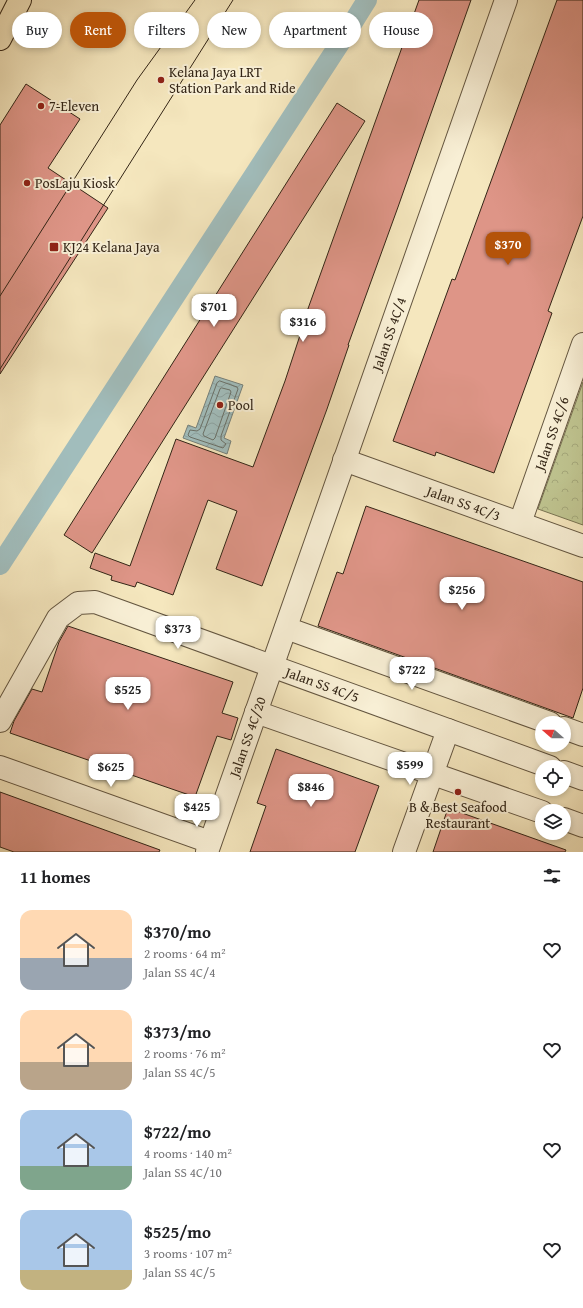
<!DOCTYPE html>
<meta charset="utf-8">
<style>
body{margin:0;font-family:"Gentium Book Plus",serif;background:#f2f2f2;color:#202124;height:100vh;display:flex;flex-direction:column;font-size:15px;white-space:nowrap}
*{box-sizing:border-box;margin:0}
p{font-size:13px;color:#757577}
.icon{flex:none;width:22px;height:22px;fill:none;stroke:currentColor;stroke-width:2;stroke-linecap:round;stroke-linejoin:round}
.map{position:relative;height:852px;overflow:hidden}
.sheet{display:flex;flex-direction:column;background:#fff;flex:1}
.sheet>*{flex:none}
.guide{position:absolute;left:12px;top:12px;width:559px;height:36px;display:flex;gap:8px}
.needle{width:26px;rotate:290deg}
.fabs{position:absolute;left:535px;top:716px;display:grid;gap:8px}
.fabs a{display:grid;place-items:center;width:36px;height:36px;border-radius:50%;background:#fff;box-shadow:0 2px 6px #0003;font-size:20px}
.price{position:absolute;translate:-50% -34px;padding:0 9px;border-radius:8px;background:#fff;color:#222;font-size:13px;line-height:26px;filter:drop-shadow(0 1px 2px #0008)}
.price::after{content:'';position:absolute;left:50%;top:24px;width:12px;height:9px;margin-left:-6px;background:inherit;clip-path:polygon(0 0,100% 0,50% 100%)}
.price.on{background:#b45309;color:#fff}
ul{padding:0;list-style:none}
li{display:flex;align-items:center;gap:12px;height:100px;padding:0 20px}
li span{display:grid;place-items:center;flex:none;width:112px;height:80px;border-radius:12px;color:#555}
li>.icon{margin-inline-start:auto}
span .icon{width:48px;height:48px;fill:#fffc;stroke-width:1}
li b{font-size:17px}
h2{display:flex;justify-content:space-between;align-items:center;height:48px;padding:0 20px;font-size:17px}
.pill{padding:0 14px;border-radius:18px;background:#fff;box-shadow:0 2px 6px #0003;font-size:14px;line-height:36px}
.pill.on{background:#b45309;color:#fff}
.map>svg:first-child{display:block}
.forest{fill:url(#forest-crowns);stroke:#797453}
.water{fill:url(#water-waves);stroke:#75807a}
.lines{fill:none;stroke-linecap:round;stroke-linejoin:round}
.shore{stroke:#6a7169;stroke-width:1}
.canal{stroke:#a1bdbc;stroke-width:20}
.building{fill:#de9587;stroke:#332516}
.minor-casing{stroke:#645640;stroke-width:24}
.motorway-casing{stroke:#332516;stroke-width:24}
.minor{stroke:#f8efd5;stroke-width:22}
.motorway{stroke:#f5e7be;stroke-width:22}
.tram{stroke:#332516;stroke-width:1}
.poi-dot{fill:#8f2418;stroke:#f8efd5;stroke-width:1.5}
.labels{text-anchor:middle;stroke-width:4;stroke-linejoin:round;paint-order:stroke}
.poi-label{font-size:14px;fill:#332516;stroke:#f8efd5;text-anchor:start}
.street-label{font-size:14px;fill:#332516;stroke:#f8efd5}
</style>
<div class="map">
<svg width="583" height="852" viewBox="0 0 583 852">
<defs>
<pattern id="forest-crowns" width="20" height="18" patternUnits="userSpaceOnUse"><rect width="20" height="18" fill="#bfc490"/><path d="M2 6a3 3 0 1 1 6 0M12 15a3 3 0 1 1 6 0" fill="none" stroke="#a5a87b"/></pattern>
<pattern id="water-waves" width="16" height="10" patternUnits="userSpaceOnUse"><rect width="16" height="10" fill="#a1bdbc"/><path d="M0 5q4-4 8 0t8 0" fill="none" stroke="#8ba2a1"/></pattern>
</defs>
<rect width="100%" height="100%" fill="#f5e7be"/>
<filter id="stains"><feTurbulence type="fractalNoise" baseFrequency=".005" numOctaves="4"/><feColorMatrix values="0 0 0 0 .2 0 0 0 0 .09 0 0 0 0 .02 0 0 0 .5 -.17"/></filter>
<radialGradient id="worn" r=".72"><stop offset=".6" stop-color="#630" stop-opacity="0"/><stop offset="1" stop-color="#630" stop-opacity=".3"/></radialGradient>
<path class="forest" d="M 583,382 L 583,525 L 538,509 Z"/>
<path class="water" d="M 215,376 L 243,385 L 224,438 L 231,441 L 227,454 L 183,438 L 188,425 L 196,428 Z"/>
<g class="lines">
<path class="shore" d="M 220,381 L 237,387 L 238,389 L 221,436 L 221,440 L 226,444 L 223,448 L 190,437 L 188,435 L 190,430 L 197,431 L 200,429 L 217,383 Z
M 222,388 L 230,390 L 231,392 L 215,438 L 213,440 L 204,436 L 203,434 L 220,389 Z"/>
<path class="canal" d="M 0,565 L 342,40 L 367,0"/>
</g>
<path class="building" d="M 419,0 L 471,0 L 398,207 L 348,345 L 349,345 L 327,409 L 262,586 L 216,569 L 237,511 L 208,500 L 173,595 L 137,582 L 135,587 L 111,580 L 112,576 L 90,568 L 95,553 L 130,566 L 176,439 L 253,467 L 285,381 L 306,317 L 305,317 Z
M 557,0 L 583,0 L 583,216 L 548,311 L 552,313 L 494,473 L 436,452 L 435,456 L 393,441 L 452,279 L 455,280 Z
M 26,84 L 80,119 L 48,168 L 108,208 L 0,374 L 0,125 Z
M 337,103 L 365,121 L 92,553 L 64,535 Z
M 366,506 L 583,582 L 583,688 L 573,718 L 318,626 L 337,572 L 343,574 Z
M 68,626 L 233,682 L 222,713 L 238,718 L 231,740 L 217,736 L 195,797 L 10,733 L 14,721 L 32,689 L 42,692 L 59,642 Z
M 276,749 L 379,786 L 355,852 L 250,852 L 266,806 L 257,803 Z
M 0,792 L 160,850 L 159,852 L 14,852 L 0,847 Z
M 448,808 L 566,850 L 565,852 L 433,852 Z"/>
<g class="lines">
<g class="minor-casing">
<g id="minor">
<path id="s1" d="M 344,460 L 583,546"/>
<path id="s2" d="M 520,523 L 583,344"/>
<path d="M 286,628 L 550,723"/>
<path d="M 256,712 L 542,812"/>
<path id="s3" d="M 0,721 L 58,618 L 78,603 L 95,602 L 550,767"/>
<path d="M 564,728 L 583,735"/>
<path d="M 0,767 L 210,842"/>
<path d="M 564,772 L 583,779"/>
<path d="M 564,819 L 583,826"/>
<path id="s4" d="M 207,852 L 506,0"/>
<path d="M 404,852 L 448,730"/>
</g>
</g>
<g class="motorway-casing">
<path id="motorway" d="M 0,39 L 20,0"/>
</g>
<use href="#minor" class="minor"/>
<use href="#motorway" class="motorway"/>
<path class="tram" d="M 0,296 L 137,80 L 195,0
M 0,369 L 233,0"/>
</g>
<g class="poi-dot">
<circle cx="161" cy="80" r="4"/>
<circle cx="41" cy="106" r="4"/>
<circle cx="27" cy="183" r="4"/>
<rect x="49" y="242" width="10" height="10" rx="2"/>
<circle cx="220" cy="405" r="4"/>
<circle cx="458" cy="792" r="4"/>
</g>
<g class="labels">
<g class="poi-label">
<text x="169" y="77">Kelana Jaya LRT<tspan x="169" dy="16">Station Park and Ride</tspan></text>
<text x="49" y="111">7-Eleven</text>
<text x="35" y="188">PosLaju Kiosk</text>
<text x="63" y="252">KJ24 Kelana Jaya</text>
<text x="228" y="410">Pool</text>
<text x="458" y="812" text-anchor="middle">B &amp; Best Seafood<tspan x="458" dy="16">Restaurant</tspan></text>
</g>
<g class="street-label">
<text dy="5" stroke="none"><textPath href="#s4" startOffset="549">Jalan SS 4C/4</textPath></text>
<text dy="5" stroke="none"><textPath href="#s2" startOffset="95">Jalan SS 4C/6</textPath></text>
<text dy="5" stroke="none"><textPath href="#s1" startOffset="127">Jalan SS 4C/3</textPath></text>
<text dy="5" stroke="none"><textPath href="#s3" startOffset="402">Jalan SS 4C/5</textPath></text>
<text dy="5" stroke="none"><textPath href="#s4" startOffset="122">Jalan SS 4C/20</textPath></text>
</g>
</g>
<rect width="100%" height="100%" filter="url(#stains)"/>
<rect width="100%" height="100%" fill="url(#worn)"/>
</svg>
<div class="fabs">
<a><svg class="needle" viewBox="-14 -14 28 28"><path d="M0-13l5 13h-10z" fill="#e53935"/><path d="M0 13l5-13h-10z" fill="#757577"/></svg></a>
<a><svg class="icon" aria-label="locate" viewBox="0 0 24 24"><circle cx="12" cy="12" r="6"/><path d="M12 2v4M12 18v4M2 12h4M18 12h4"/></svg></a>
<a><svg class="icon" aria-label="layers" viewBox="0 0 24 24"><path d="M12 4l9 5-9 5-9-5zM3 14l9 5 9-5"/></svg></a>
</div>
<b class="price on" style="left:508px;top:266px">$370</b>
<b class="price" style="left:214px;top:328px">$701</b>
<b class="price" style="left:303px;top:343px">$316</b>
<b class="price" style="left:462px;top:611px">$256</b>
<b class="price" style="left:178px;top:650px">$373</b>
<b class="price" style="left:412px;top:691px">$722</b>
<b class="price" style="left:128px;top:711px">$525</b>
<b class="price" style="left:410px;top:786px">$599</b>
<b class="price" style="left:111px;top:788px">$625</b>
<b class="price" style="left:311px;top:808px">$846</b>
<b class="price" style="left:197px;top:828px">$425</b>
<div class="guide">
<a class="pill">Buy</a>
<a class="pill on">Rent</a>
<a class="pill">Filters</a>
<a class="pill">New</a>
<a class="pill">Apartment</a>
<a class="pill">House</a>
</div>
</div>
<section class="sheet">
<h2>11 homes<svg class="icon" aria-label="filters" viewBox="0 0 24 24"><path d="M4 7h16M4 17h16"/><circle cx="9" cy="7" r="2"/><circle cx="15" cy="17" r="2"/></svg></h2>
<ul>
<li><span style="background:linear-gradient(#ffd9b3 60%,#9aa5b1 0)"><svg class="icon" aria-label="home" viewBox="0 0 24 24"><path d="M3 11l9-7 9 7M6 9v11h12V9"/></svg></span><div><b>$370/mo</b><p>2 rooms · 64 m²</p><p>Jalan SS 4C/4</p></div><svg class="icon" aria-label="heart" viewBox="0 0 24 24"><path d="M12 20l-8-8c-3-5 5-10 8-4 3-6 11-1 8 4z"/></svg></li>
<li><span style="background:linear-gradient(#ffd9b3 65%,#b9a48a 0)"><svg class="icon" aria-label="home" viewBox="0 0 24 24"><path d="M3 11l9-7 9 7M6 9v11h12V9"/></svg></span><div><b>$373/mo</b><p>2 rooms · 76 m²</p><p>Jalan SS 4C/5</p></div><svg class="icon" aria-label="heart" viewBox="0 0 24 24"><path d="M12 20l-8-8c-3-5 5-10 8-4 3-6 11-1 8 4z"/></svg></li>
<li><span style="background:linear-gradient(#a9c7e8 70%,#7fa58c 0)"><svg class="icon" aria-label="home" viewBox="0 0 24 24"><path d="M3 11l9-7 9 7M6 9v11h12V9"/></svg></span><div><b>$722/mo</b><p>4 rooms · 140 m²</p><p>Jalan SS 4C/10</p></div><svg class="icon" aria-label="heart" viewBox="0 0 24 24"><path d="M12 20l-8-8c-3-5 5-10 8-4 3-6 11-1 8 4z"/></svg></li>
<li><span style="background:linear-gradient(#a9c7e8 75%,#c2b280 0)"><svg class="icon" aria-label="home" viewBox="0 0 24 24"><path d="M3 11l9-7 9 7M6 9v11h12V9"/></svg></span><div><b>$525/mo</b><p>3 rooms · 107 m²</p><p>Jalan SS 4C/5</p></div><svg class="icon" aria-label="heart" viewBox="0 0 24 24"><path d="M12 20l-8-8c-3-5 5-10 8-4 3-6 11-1 8 4z"/></svg></li>
</ul>
</section>
